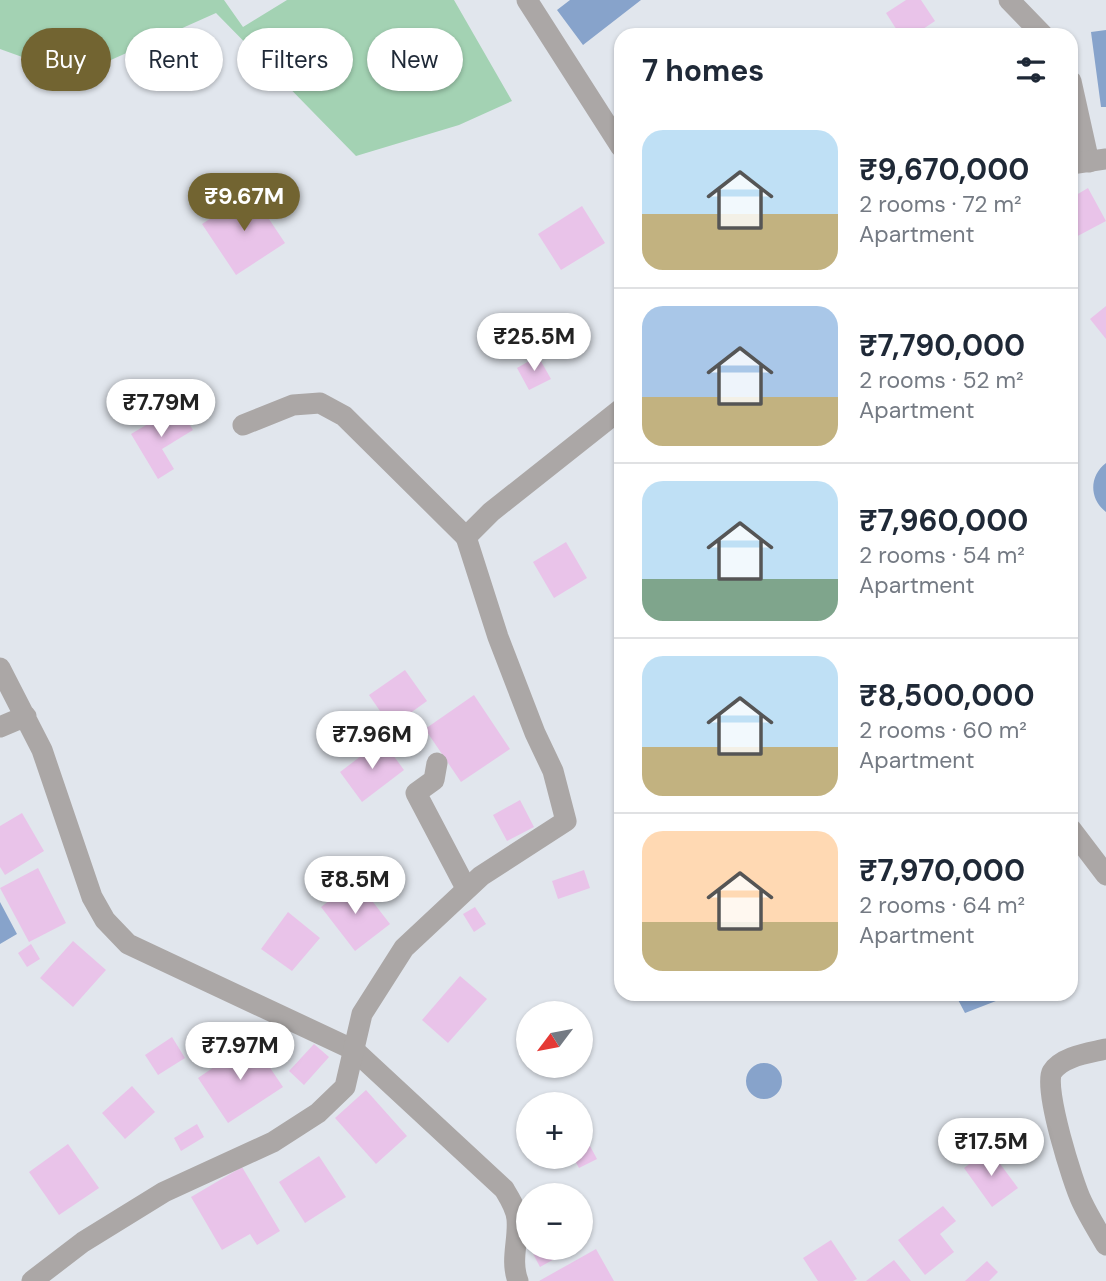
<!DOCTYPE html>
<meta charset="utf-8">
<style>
body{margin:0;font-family:"DM Sans",sans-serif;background:#f2f2f3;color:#1f2937;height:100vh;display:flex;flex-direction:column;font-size:26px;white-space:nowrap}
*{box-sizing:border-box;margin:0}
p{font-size:23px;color:#747a83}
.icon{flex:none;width:38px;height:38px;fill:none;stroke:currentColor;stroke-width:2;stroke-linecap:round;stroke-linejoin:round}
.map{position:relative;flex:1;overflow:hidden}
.panel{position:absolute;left:614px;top:28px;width:464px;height:973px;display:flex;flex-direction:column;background:#fff;border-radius:21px;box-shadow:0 2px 5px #0004}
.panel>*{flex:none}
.guide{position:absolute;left:21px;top:28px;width:488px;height:63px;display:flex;gap:14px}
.needle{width:46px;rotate:238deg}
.buttons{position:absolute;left:516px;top:1001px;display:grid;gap:14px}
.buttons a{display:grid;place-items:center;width:77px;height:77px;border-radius:50%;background:#fff;box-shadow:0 2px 5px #0004;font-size:35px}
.price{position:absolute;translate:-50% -60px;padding:0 16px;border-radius:24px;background:#fff;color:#222;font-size:23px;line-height:46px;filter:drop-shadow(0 2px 4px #0008)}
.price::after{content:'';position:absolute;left:50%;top:42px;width:21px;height:16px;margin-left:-10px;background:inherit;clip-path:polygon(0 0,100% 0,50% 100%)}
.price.active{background:#726431;color:#fff}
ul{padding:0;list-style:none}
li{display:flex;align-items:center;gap:21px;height:175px;padding:0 28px}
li+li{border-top:2px solid #e0e1e3}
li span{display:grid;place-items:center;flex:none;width:196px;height:140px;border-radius:21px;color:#555}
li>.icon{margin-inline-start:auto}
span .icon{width:84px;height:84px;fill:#fffc;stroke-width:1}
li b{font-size:30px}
h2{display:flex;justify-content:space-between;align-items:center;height:84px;padding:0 28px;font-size:30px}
.tag{padding:0 24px;border-radius:32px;background:#fff;box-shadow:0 2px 5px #0004;font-size:24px;line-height:63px}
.tag.active{background:#726431;color:#fff}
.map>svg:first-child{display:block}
.green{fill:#a3d2b3}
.water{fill:#87a3cb}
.building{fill:#e9c3e9}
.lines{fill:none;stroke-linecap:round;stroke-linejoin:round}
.minor{stroke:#aba7a6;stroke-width:21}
.tertiary{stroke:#aba7a6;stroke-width:21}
</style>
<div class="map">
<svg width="1106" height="1281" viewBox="0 0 1106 1281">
<rect width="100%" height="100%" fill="#e1e6ed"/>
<path class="green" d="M 0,0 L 224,0 L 243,27 L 287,0 L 454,0 L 512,101 L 459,125 L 356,156 L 216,13 L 75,76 L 0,49 Z"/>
<path class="water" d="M 570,0 L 641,0 L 583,45 L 557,10 Z
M 1106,30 L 1106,107 L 1101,107 L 1091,32 Z
M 1106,463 L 1106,512 C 1089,499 1089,476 1106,463 Z
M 0,902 L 17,934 L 0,944 Z
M 955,994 L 1014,994 L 965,1013 Z
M746 1081a18 18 0 1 1 36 0a18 18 0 1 1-36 0Z"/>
<path class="building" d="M 906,0 L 921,0 L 935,21 L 914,35 L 900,35 L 886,13 Z
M 1088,188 L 1106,221 L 1072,239 L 1071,198 Z
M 251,192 L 285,243 L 236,275 L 202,224 Z
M 582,206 L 605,243 L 561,270 L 538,234 Z
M 1106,306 L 1106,339 L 1090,319 Z
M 538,356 L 551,379 L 529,390 L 517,368 Z
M 178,406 L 193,430 L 162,449 L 174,469 L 158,479 L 131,434 Z
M 566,542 L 587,578 L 554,598 L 533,562 Z
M 405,670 L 427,701 L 391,727 L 369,695 Z
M 474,695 L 510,749 L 461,782 L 425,729 Z
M 382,740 L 404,770 L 362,802 L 340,772 Z
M 520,800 L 534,827 L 507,841 L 493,815 Z
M 22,813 L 44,851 L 5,875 L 0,867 L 0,826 Z
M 38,868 L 66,923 L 29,942 L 0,888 Z
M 584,870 L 590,888 L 558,899 L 552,881 Z
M 356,880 L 390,924 L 355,951 L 321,907 Z
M 475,907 L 486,924 L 474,932 L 463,914 Z
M 288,912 L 320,938 L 292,971 L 261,949 Z
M 73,941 L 106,970 L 73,1007 L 40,978 Z
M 31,944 L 40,959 L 27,967 L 18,953 Z
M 460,976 L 487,999 L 448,1043 L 422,1020 Z
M 172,1037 L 185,1058 L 158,1075 L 145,1055 Z
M 252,1041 L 283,1087 L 228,1123 L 198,1078 Z
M 314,1044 L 329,1057 L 304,1085 L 289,1071 Z
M 132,1086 L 155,1112 L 125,1139 L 102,1113 Z
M 366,1090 L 407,1136 L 376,1164 L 335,1118 Z
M 197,1124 L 204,1137 L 181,1151 L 174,1138 Z
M 68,1144 L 99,1188 L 59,1215 L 29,1172 Z
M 590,1146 L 597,1159 L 579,1168 L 573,1157 L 581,1157 L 581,1151 Z
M 989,1149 L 1018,1188 L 992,1207 L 964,1168 Z
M 319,1156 L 346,1197 L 305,1223 L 279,1182 Z
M 242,1167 L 280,1231 L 257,1245 L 250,1234 L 222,1250 L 191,1197 Z
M 943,1206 L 956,1221 L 940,1234 L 954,1252 L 925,1275 L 898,1240 Z
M 831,1240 L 857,1279 L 853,1281 L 818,1281 L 803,1258 Z
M 530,1248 L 574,1248 L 540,1267 Z
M 596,1249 L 614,1281 L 539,1281 Z
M 894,1260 L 911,1281 L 866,1281 Z
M 987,1261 L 998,1272 L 989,1281 L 965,1281 Z"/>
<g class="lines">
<path class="minor" d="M 527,0 L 621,147
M 1009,0 L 1043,35
M 1071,81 L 1089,162
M 243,425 L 293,405 L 320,403 L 344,416 L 466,537
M 0,668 L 42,750 L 92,897 L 105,920 L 128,944 L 354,1050 L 504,1189 C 510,1199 516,1208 517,1219 C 519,1240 510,1260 518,1281
M 0,727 L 26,716
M 437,763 L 434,780 L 416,793 L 466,888
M 1071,829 L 1106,875
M 1106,1049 C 1090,1053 1062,1056 1052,1072 C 1043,1087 1073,1184 1082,1202 C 1089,1217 1098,1231 1106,1245"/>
<path class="tertiary" d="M 1071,164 L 1106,159
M 32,1281 L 83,1242 L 164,1192 L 273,1142 L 318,1113 L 345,1087 L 362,1014 L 404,948 L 481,876 L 566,821 L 553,771 L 535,733 L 498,637 L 466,537 L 491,512 L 621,409"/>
</g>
</svg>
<div class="buttons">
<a><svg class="needle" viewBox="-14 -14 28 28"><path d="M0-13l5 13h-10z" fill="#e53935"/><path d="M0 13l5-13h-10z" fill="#747a83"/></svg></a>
<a>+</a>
<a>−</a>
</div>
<b class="price active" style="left:244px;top:233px">₹9.67M</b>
<b class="price" style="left:534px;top:373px">₹25.5M</b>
<b class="price" style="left:161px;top:439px">₹7.79M</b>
<b class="price" style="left:372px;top:771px">₹7.96M</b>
<b class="price" style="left:355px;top:916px">₹8.5M</b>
<b class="price" style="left:240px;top:1082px">₹7.97M</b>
<b class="price" style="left:991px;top:1178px">₹17.5M</b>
<div class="guide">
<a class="tag active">Buy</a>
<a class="tag">Rent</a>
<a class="tag">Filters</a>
<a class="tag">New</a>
</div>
<section class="panel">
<h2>7 homes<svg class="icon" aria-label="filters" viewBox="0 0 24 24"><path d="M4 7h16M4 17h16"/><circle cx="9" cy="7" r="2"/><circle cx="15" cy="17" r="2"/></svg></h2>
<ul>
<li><span style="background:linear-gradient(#bfe0f5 60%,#c2b280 0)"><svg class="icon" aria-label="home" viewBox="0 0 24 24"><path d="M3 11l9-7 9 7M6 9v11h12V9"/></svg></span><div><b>₹9,670,000</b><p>2 rooms · 72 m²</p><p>Apartment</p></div></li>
<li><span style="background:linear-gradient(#a9c7e8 65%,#c2b280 0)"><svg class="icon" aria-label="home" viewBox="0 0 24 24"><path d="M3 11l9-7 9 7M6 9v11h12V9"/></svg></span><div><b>₹7,790,000</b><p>2 rooms · 52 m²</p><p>Apartment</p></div></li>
<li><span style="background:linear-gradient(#bfe0f5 70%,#7fa58c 0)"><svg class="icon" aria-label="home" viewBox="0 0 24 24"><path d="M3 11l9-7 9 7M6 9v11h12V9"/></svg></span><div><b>₹7,960,000</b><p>2 rooms · 54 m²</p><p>Apartment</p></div></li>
<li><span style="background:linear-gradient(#bfe0f5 65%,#c2b280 0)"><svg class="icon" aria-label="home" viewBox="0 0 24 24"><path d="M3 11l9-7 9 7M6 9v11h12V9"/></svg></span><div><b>₹8,500,000</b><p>2 rooms · 60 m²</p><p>Apartment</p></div></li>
<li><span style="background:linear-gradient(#ffd9b3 65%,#c2b280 0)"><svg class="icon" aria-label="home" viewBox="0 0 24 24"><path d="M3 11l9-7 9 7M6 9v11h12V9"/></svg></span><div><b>₹7,970,000</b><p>2 rooms · 64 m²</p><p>Apartment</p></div></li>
</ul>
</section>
</div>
